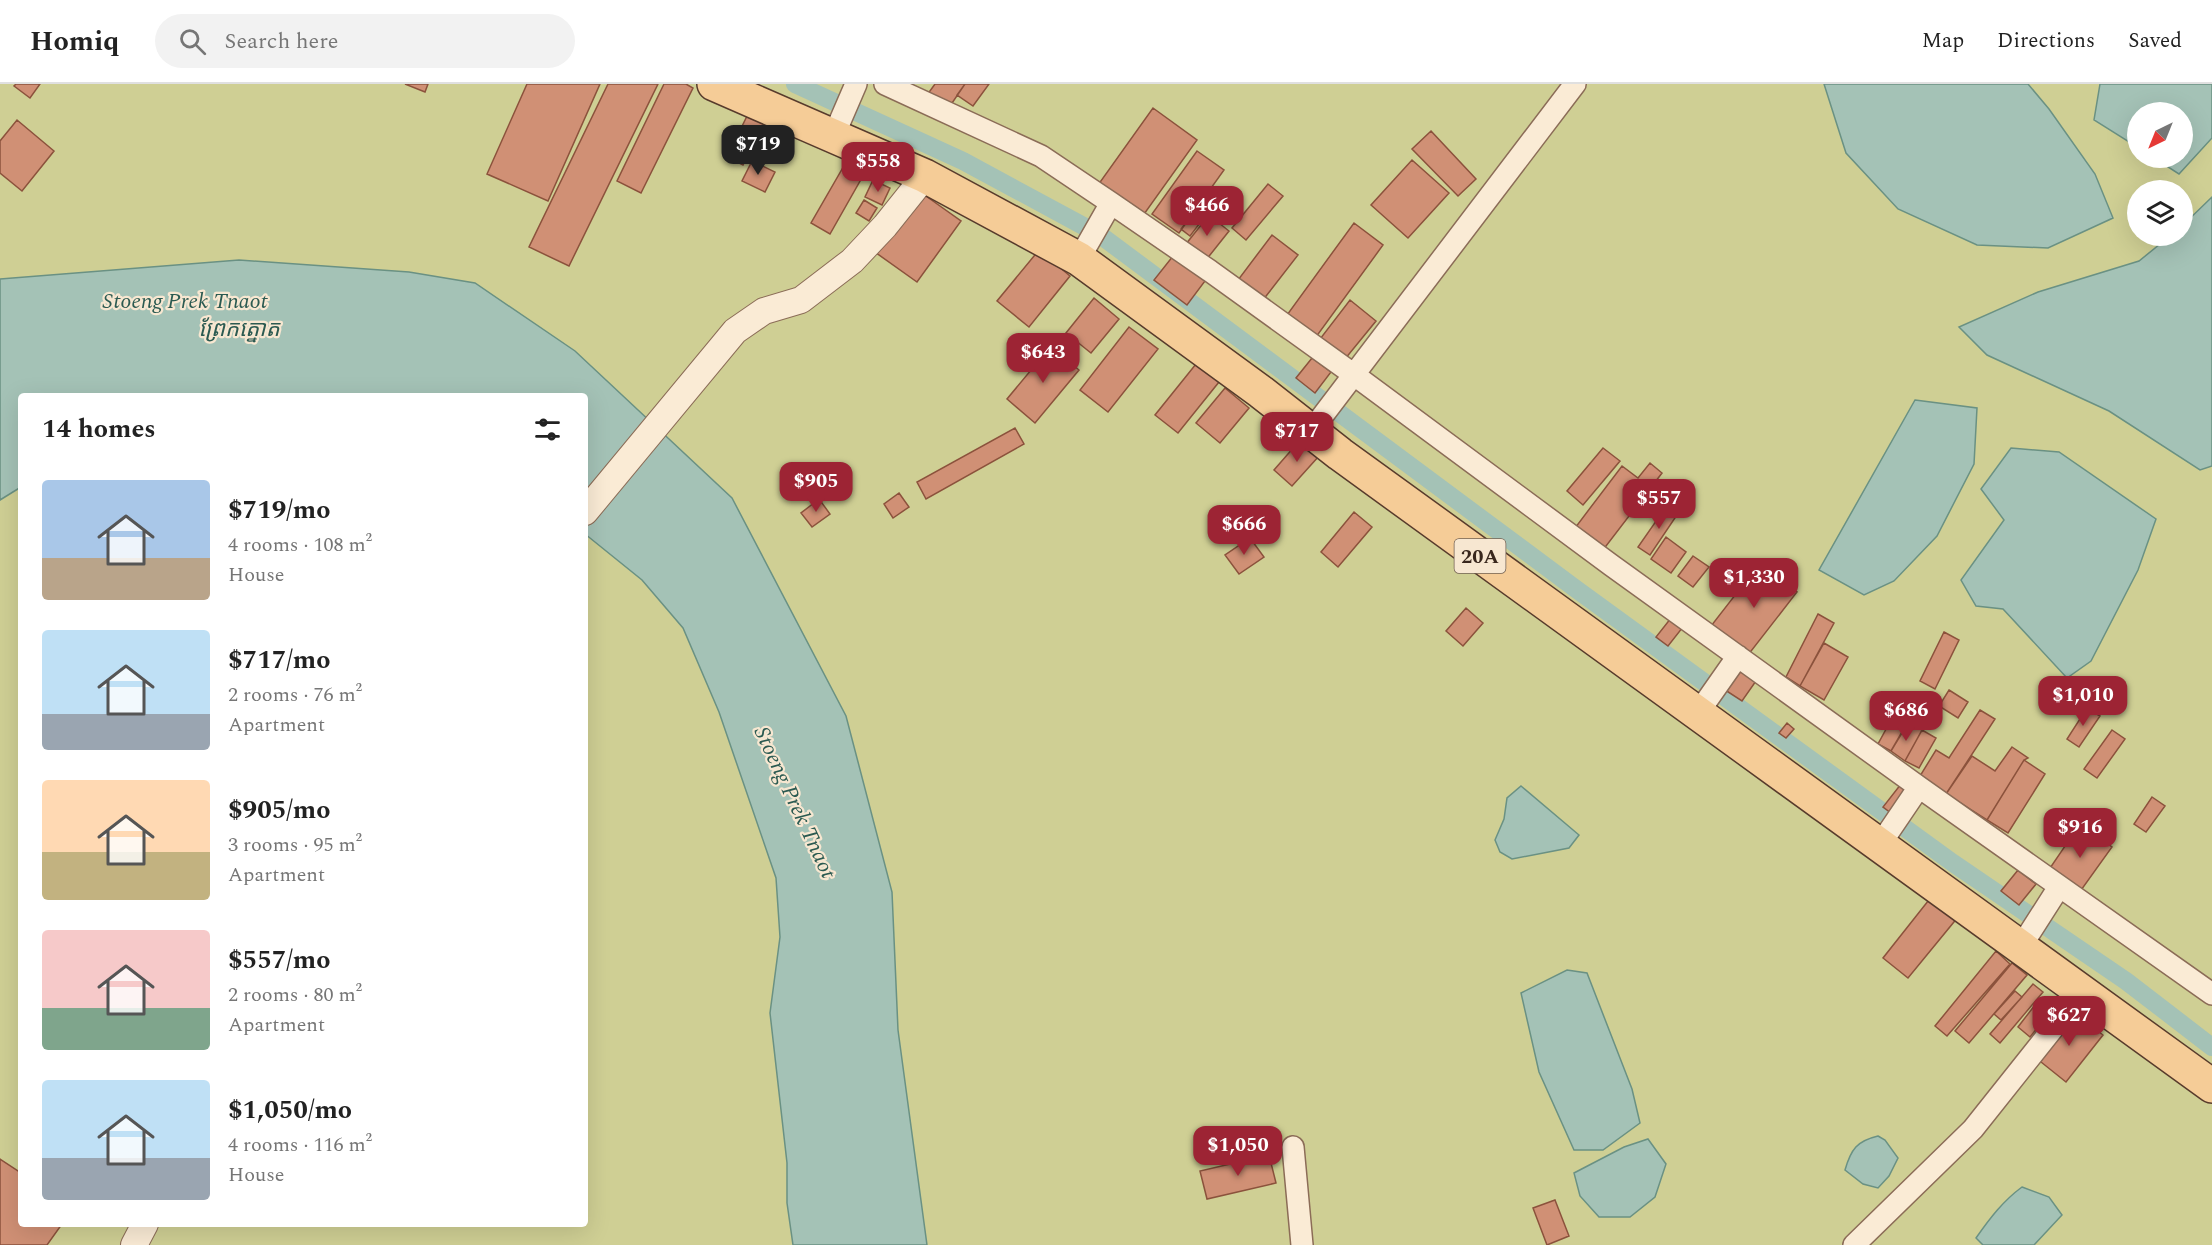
<!DOCTYPE html>
<meta charset="utf-8">
<style>
body{margin:0;font-family:Spectral,"Noto Sans Khmer",serif;background:#f2f2f2;color:#222;height:100vh;display:flex;flex-direction:column;font-size:22px;white-space:nowrap}
*{box-sizing:border-box;margin:0}
p{font-size:20px;color:#767676}
.icon{flex:none;width:33px;height:33px;fill:none;stroke:currentColor;stroke-width:2;stroke-linecap:round;stroke-linejoin:round}
.map{position:relative;flex:1;overflow:hidden}
.details{position:absolute;left:18px;top:309px;width:570px;height:834px;display:flex;flex-direction:column;background:#fff;border-radius:6px;box-shadow:0 6px 24px #0002}
.details>*{flex:none}
.needle{width:39px;rotate:223deg}
.tools{position:absolute;left:2127px;top:18px;display:grid;gap:12px}
.tools a{display:grid;place-items:center;width:66px;height:66px;border-radius:50%;background:#fff;box-shadow:0 6px 24px #0002;font-size:30px}
.price{position:absolute;translate:-50% -51px;padding:0 14px;border-radius:12px;background:#9d2434;color:#fff;font-size:20px;line-height:39px;filter:drop-shadow(0 2px 3px #0008)}
.price::after{content:'';position:absolute;left:50%;top:36px;width:18px;height:14px;margin-left:-9px;background:inherit;clip-path:polygon(0 0,100% 0,50% 100%)}
.price.selected{background:#222;color:#fff}
ul{padding:0;list-style:none}
li{display:flex;align-items:center;gap:18px;height:150px;padding:0 24px}
li span{display:grid;place-items:center;flex:none;width:168px;height:120px;border-radius:6px;color:#555}
li>.icon{margin-inline-start:auto}
span .icon{width:72px;height:72px;fill:#fffc;stroke-width:1}
li b{font-size:26px}
h2{display:flex;justify-content:space-between;align-items:center;height:72px;padding:0 24px;font-size:26px}
header{display:flex;align-items:center;gap:36px;box-sizing:border-box;height:84px;padding:0 30px;background:#fff;border-bottom:2px solid #e0e0e0}
header strong{font-size:28px}
nav{display:flex;gap:33px;margin-inline-start:auto;font-size:21px}
.search{width:420px;height:54px;background:#f2f2f2;display:flex;align-items:center;gap:15px;box-sizing:border-box;padding:0 21px;border-radius:33px;color:#767676;font-size:22px}
.map>svg:first-child{display:block}
.green{fill:#cfcf94;fill-rule:evenodd}
.water{fill:#a4c2b6;stroke:#6a9183;stroke-width:1.5}
.lines{fill:none;stroke-linecap:round;stroke-linejoin:round}
.canal{stroke:#a4c2b6;stroke-width:18}
.building{fill:#d09075;stroke:#8b523c;stroke-width:1.5}
.minor-casing{stroke:#8b6c57;stroke-width:24}
.tertiary-casing{stroke:#8b6c57;stroke-width:28}
.primary-casing{stroke:#583b2c;stroke-width:36}
.minor{stroke:#faebd5;stroke-width:21}
.tertiary{stroke:#faebd5;stroke-width:26}
.primary{stroke:#f5cc97;stroke-width:33}
.labels{text-anchor:middle;stroke-width:4.5;stroke-linejoin:round;paint-order:stroke}
.shield{fill:#f7e7d1;stroke:#726153;stroke-width:1.5}
.shield-label{font-size:20px;font-weight:bold;fill:#39271d}
.water-label{font-size:22px;font-style:italic;fill:#2b5a51;stroke:#f7e7d1}
</style>
<header>
<strong>Homiq</strong>
<div class="search"><svg class="icon" aria-label="search" viewBox="0 0 24 24"><circle cx="10" cy="10" r="6"/><path d="M15 15l6 6"/></svg>Search here</div>
<nav><a>Map</a><a>Directions</a><a>Saved</a></nav>
</header>
<div class="map">
<svg width="2212" height="1161" viewBox="0 0 2212 1161">
<rect width="100%" height="100%" fill="#f0dcc1"/>
<path class="green" d="M 0,0 L 2212,0 L 2212,1161 L 0,1161 ZM 2138,28 L 2182,28 L 2182,74 L 2138,74 ZM 2138,106 L 2182,106 L 2182,152 L 2138,152 ZM 21,312 L 585,312 L 585,1140 L 21,1140 Z"/>
<path class="water" d="M 1824,0 L 2028,0 L 2049,25 L 2095,90 L 2113,134 L 2048,164 L 1977,161 L 1898,125 L 1846,69 Z
M 2100,0 L 2212,0 L 2212,54 L 2179,90 L 2154,74 L 2182,74 L 2182,28 L 2138,28 L 2137,63 L 2094,36 Z
M 2212,113 L 2212,382 L 2200,386 L 2109,327 L 1987,271 L 1959,243 L 2038,208 L 2139,177 L 2170,152 L 2182,152 L 2183,141 Z
M 239,176 L 409,188 L 475,199 L 575,267 L 732,414 L 846,632 L 892,808 L 898,946 L 927,1161 L 793,1161 L 787,1119 L 787,1079 L 770,929 L 780,853 L 776,794 L 719,628 L 683,544 L 642,496 L 585,450 L 585,312 L 21,312 L 21,403 L 0,416 L 0,195 Z
M 1915,316 L 1977,324 L 1974,380 L 1937,452 L 1894,497 L 1864,511 L 1819,486 Z
M 2011,364 L 2059,368 L 2156,435 L 2138,486 L 2091,577 L 2067,594 L 2003,525 L 1976,522 L 1961,496 L 2004,436 L 1981,405 Z
M 1521,702 L 1579,751 L 1569,764 L 1512,775 L 1500,768 L 1495,756 L 1504,735 L 1507,714 Z
M 1567,886 L 1587,889 L 1632,1005 L 1640,1039 L 1603,1066 L 1574,1066 L 1539,988 L 1521,909 Z
M 1878,1052 L 1885,1056 L 1898,1074 L 1889,1092 L 1878,1104 L 1863,1100 L 1845,1086 C 1851,1065 1857,1057 1878,1052 Z
M 1648,1055 L 1666,1080 L 1655,1113 L 1630,1133 L 1599,1133 L 1580,1112 L 1574,1089 L 1624,1063 Z
M 2022,1103 L 2049,1113 L 2062,1131 L 2034,1161 L 1983,1161 L 1976,1154 C 1990,1134 2003,1117 2022,1103 Z"/>
<g class="lines">
<path class="canal" d="M 795,0 L 963,77 L 1100,151 L 1576,505 L 1953,779 L 2126,897 L 2212,963"/>
</g>
<path class="building" d="M 16,0 L 40,0 L 30,14 L 14,2 Z
M 405,0 L 428,0 L 425,8 Z
M 527,0 L 600,0 L 548,117 L 487,90 Z
M 608,0 L 658,0 L 569,182 L 529,163 Z
M 664,0 L 686,0 L 693,4 L 641,109 L 617,97 Z
M 935,0 L 965,0 L 948,25 L 927,11 Z
M 965,0 L 989,0 L 973,22 L 957,11 Z
M 1153,24 L 1197,56 L 1142,133 L 1098,101 Z
M 749,28 L 766,36 L 743,81 L 727,73 Z
M 17,36 L 54,67 L 22,107 L 0,89 L 0,57 Z
M 1431,47 L 1476,95 L 1458,112 L 1412,65 Z
M 1197,67 L 1224,86 L 1179,149 L 1152,130 Z
M 1412,76 L 1449,109 L 1408,154 L 1371,121 Z
M 752,77 L 775,88 L 765,108 L 742,97 Z
M 845,80 L 864,90 L 830,150 L 811,139 Z
M 873,96 L 890,104 L 882,121 L 865,113 Z
M 1268,100 L 1283,112 L 1246,156 L 1232,144 Z
M 916,105 L 961,137 L 917,198 L 872,166 Z
M 864,116 L 877,124 L 869,137 L 856,129 Z
M 1201,119 L 1210,126 L 1190,152 L 1181,145 Z
M 1209,131 L 1229,147 L 1206,176 L 1186,160 Z
M 1354,139 L 1383,161 L 1316,253 L 1287,231 Z
M 1272,151 L 1298,171 L 1263,216 L 1238,196 Z
M 1039,166 L 1070,192 L 1029,243 L 997,217 Z
M 1173,172 L 1205,197 L 1187,221 L 1154,196 Z
M 1094,214 L 1119,235 L 1091,269 L 1066,249 Z
M 1350,216 L 1376,237 L 1345,275 L 1320,255 Z
M 1129,243 L 1158,265 L 1108,328 L 1080,306 Z
M 1051,262 L 1079,286 L 1035,339 L 1007,315 Z
M 1312,274 L 1331,288 L 1315,309 L 1296,294 Z
M 1200,275 L 1223,293 L 1178,349 L 1155,331 Z
M 1225,304 L 1249,324 L 1220,359 L 1196,339 Z
M 1015,344 L 1024,360 L 926,415 L 917,398 Z
M 1301,355 L 1319,372 L 1292,402 L 1274,386 Z
M 1603,364 L 1620,377 L 1583,421 L 1567,407 Z
M 1650,379 L 1662,389 L 1603,466 L 1575,444 L 1622,382 L 1638,394 Z
M 899,409 L 909,423 L 893,434 L 884,420 Z
M 819,415 L 830,430 L 812,443 L 801,429 Z
M 1668,420 L 1679,428 L 1650,471 L 1638,463 Z
M 1354,428 L 1372,443 L 1338,483 L 1321,468 Z
M 1666,453 L 1686,468 L 1671,489 L 1651,475 Z
M 1250,454 L 1264,473 L 1239,490 L 1225,471 Z
M 1693,472 L 1709,483 L 1693,503 L 1678,492 Z
M 1760,479 L 1797,508 L 1748,571 L 1711,542 Z
M 1466,524 L 1483,539 L 1463,562 L 1446,547 Z
M 1818,530 L 1834,539 L 1800,602 L 1786,593 Z
M 1671,534 L 1683,543 L 1668,562 L 1656,553 Z
M 1944,548 L 1959,556 L 1935,605 L 1920,597 Z
M 1824,559 L 1848,573 L 1824,616 L 1800,602 Z
M 1736,584 L 1756,597 L 1742,617 L 1722,604 Z
M 1949,606 L 1968,618 L 1958,634 L 1939,622 Z
M 1903,614 L 1917,622 L 1891,667 L 1878,660 Z
M 2087,624 L 2100,632 L 2079,663 L 2067,655 Z
M 1980,626 L 1995,635 L 1946,710 L 1920,692 L 1936,666 L 1949,674 Z
M 1787,639 L 1794,645 L 1786,654 L 1779,649 Z
M 1908,639 L 1922,646 L 1905,677 L 1891,667 Z
M 1922,646 L 1936,654 L 1919,684 L 1905,677 Z
M 2112,646 L 2125,655 L 2097,694 L 2084,685 Z
M 2012,663 L 2028,674 L 2024,676 L 1987,736 L 1946,710 L 1972,672 L 1995,687 Z
M 2024,676 L 2045,690 L 2008,749 L 1987,736 Z
M 1901,700 L 1909,706 L 1891,729 L 1883,723 Z
M 2152,713 L 2165,722 L 2146,748 L 2134,740 Z
M 2080,740 L 2112,763 L 2079,809 L 2048,787 Z
M 2018,786 L 2036,800 L 2019,821 L 2001,807 Z
M 1932,812 L 1958,833 L 1908,894 L 1883,874 Z
M 1996,867 L 2010,880 L 1947,952 L 1935,942 Z
M 2012,879 L 2027,891 L 1969,959 L 1955,947 Z
M 2033,900 L 2043,908 L 2000,959 L 1990,950 Z
M 2015,907 L 2022,913 L 2001,936 L 1994,930 Z
M 2038,917 L 2051,927 L 2030,953 L 2018,943 Z
M 2073,927 L 2103,951 L 2066,998 L 2036,974 Z
M 1269,1071 L 1276,1099 L 1207,1115 L 1200,1087 Z
M 0,1075 L 21,1089 L 21,1140 L 62,1140 L 47,1161 L 0,1161 Z
M 1555,1116 L 1569,1152 L 1547,1161 L 1533,1124 Z"/>
<g class="lines">
<g class="minor-casing">
<path id="minor" d="M 885,0 L 1041,72 L 1111,119 L 1210,187 L 1353,290 L 1611,481 L 1919,703 L 2212,910
M 834,51 L 856,0
M 1079,175 L 1111,119
M 1311,347 L 1575,0
M 1698,629 L 1738,572
M 1879,762 L 1919,703
M 2020,864 L 2059,803
M 1293,1063 L 1302,1161
M 1854,1161 L 1973,1045 L 2082,908"/>
</g>
<g class="tertiary-casing">
<path id="tertiary" d="M 585,428 L 735,247 L 764,227 L 801,216 L 852,177 L 885,142 L 925,92
M 134,1161 L 145,1140"/>
</g>
<g class="primary-casing">
<path id="primary" d="M 714,0 L 925,92 L 1079,175 L 1261,308 L 1340,370 L 2212,1002"/>
</g>
<use href="#minor" class="minor"/>
<use href="#tertiary" class="tertiary"/>
<use href="#primary" class="primary"/>
</g>
<g class="labels">
<rect class="shield" x="1454.5" y="455" width="51" height="34" rx="4.5"/>
<g class="shield-label">
<text x="1480" y="479">20A</text>
</g>
<g class="water-label">
<text x="185" y="224">Stoeng Prek Tnaot</text>
<text x="239" y="252">ព្រែកត្នោត</text>
<text transform="translate(796 718) rotate(65)" y="8">Stoeng Prek Tnaot</text>
</g>
</g>
</svg>
<div class="tools">
<a><svg class="needle" viewBox="-14 -14 28 28"><path d="M0-13l5 13h-10z" fill="#e53935"/><path d="M0 13l5-13h-10z" fill="#767676"/></svg></a>
<a><svg class="icon" aria-label="layers" viewBox="0 0 24 24"><path d="M12 4l9 5-9 5-9-5zM3 14l9 5 9-5"/></svg></a>
</div>
<b class="price selected" style="left:758px;top:92px">$719</b>
<b class="price" style="left:878px;top:109px">$558</b>
<b class="price" style="left:1207px;top:153px">$466</b>
<b class="price" style="left:1043px;top:300px">$643</b>
<b class="price" style="left:1297px;top:379px">$717</b>
<b class="price" style="left:816px;top:429px">$905</b>
<b class="price" style="left:1659px;top:446px">$557</b>
<b class="price" style="left:1244px;top:472px">$666</b>
<b class="price" style="left:1754px;top:525px">$1,330</b>
<b class="price" style="left:2083px;top:643px">$1,010</b>
<b class="price" style="left:1906px;top:658px">$686</b>
<b class="price" style="left:2080px;top:775px">$916</b>
<b class="price" style="left:2069px;top:963px">$627</b>
<b class="price" style="left:1238px;top:1093px">$1,050</b>
<section class="details">
<h2>14 homes<svg class="icon" aria-label="filters" viewBox="0 0 24 24"><path d="M4 7h16M4 17h16"/><circle cx="9" cy="7" r="2"/><circle cx="15" cy="17" r="2"/></svg></h2>
<ul>
<li><span style="background:linear-gradient(#a9c7e8 65%,#b9a48a 0)"><svg class="icon" aria-label="home" viewBox="0 0 24 24"><path d="M3 11l9-7 9 7M6 9v11h12V9"/></svg></span><div><b>$719/mo</b><p>4 rooms · 108 m²</p><p>House</p></div></li>
<li><span style="background:linear-gradient(#bfe0f5 70%,#9aa5b1 0)"><svg class="icon" aria-label="home" viewBox="0 0 24 24"><path d="M3 11l9-7 9 7M6 9v11h12V9"/></svg></span><div><b>$717/mo</b><p>2 rooms · 76 m²</p><p>Apartment</p></div></li>
<li><span style="background:linear-gradient(#ffd9b3 60%,#c2b280 0)"><svg class="icon" aria-label="home" viewBox="0 0 24 24"><path d="M3 11l9-7 9 7M6 9v11h12V9"/></svg></span><div><b>$905/mo</b><p>3 rooms · 95 m²</p><p>Apartment</p></div></li>
<li><span style="background:linear-gradient(#f6c9c9 65%,#7fa58c 0)"><svg class="icon" aria-label="home" viewBox="0 0 24 24"><path d="M3 11l9-7 9 7M6 9v11h12V9"/></svg></span><div><b>$557/mo</b><p>2 rooms · 80 m²</p><p>Apartment</p></div></li>
<li><span style="background:linear-gradient(#bfe0f5 65%,#9aa5b1 0)"><svg class="icon" aria-label="home" viewBox="0 0 24 24"><path d="M3 11l9-7 9 7M6 9v11h12V9"/></svg></span><div><b>$1,050/mo</b><p>4 rooms · 116 m²</p><p>House</p></div></li>
</ul>
</section>
</div>
